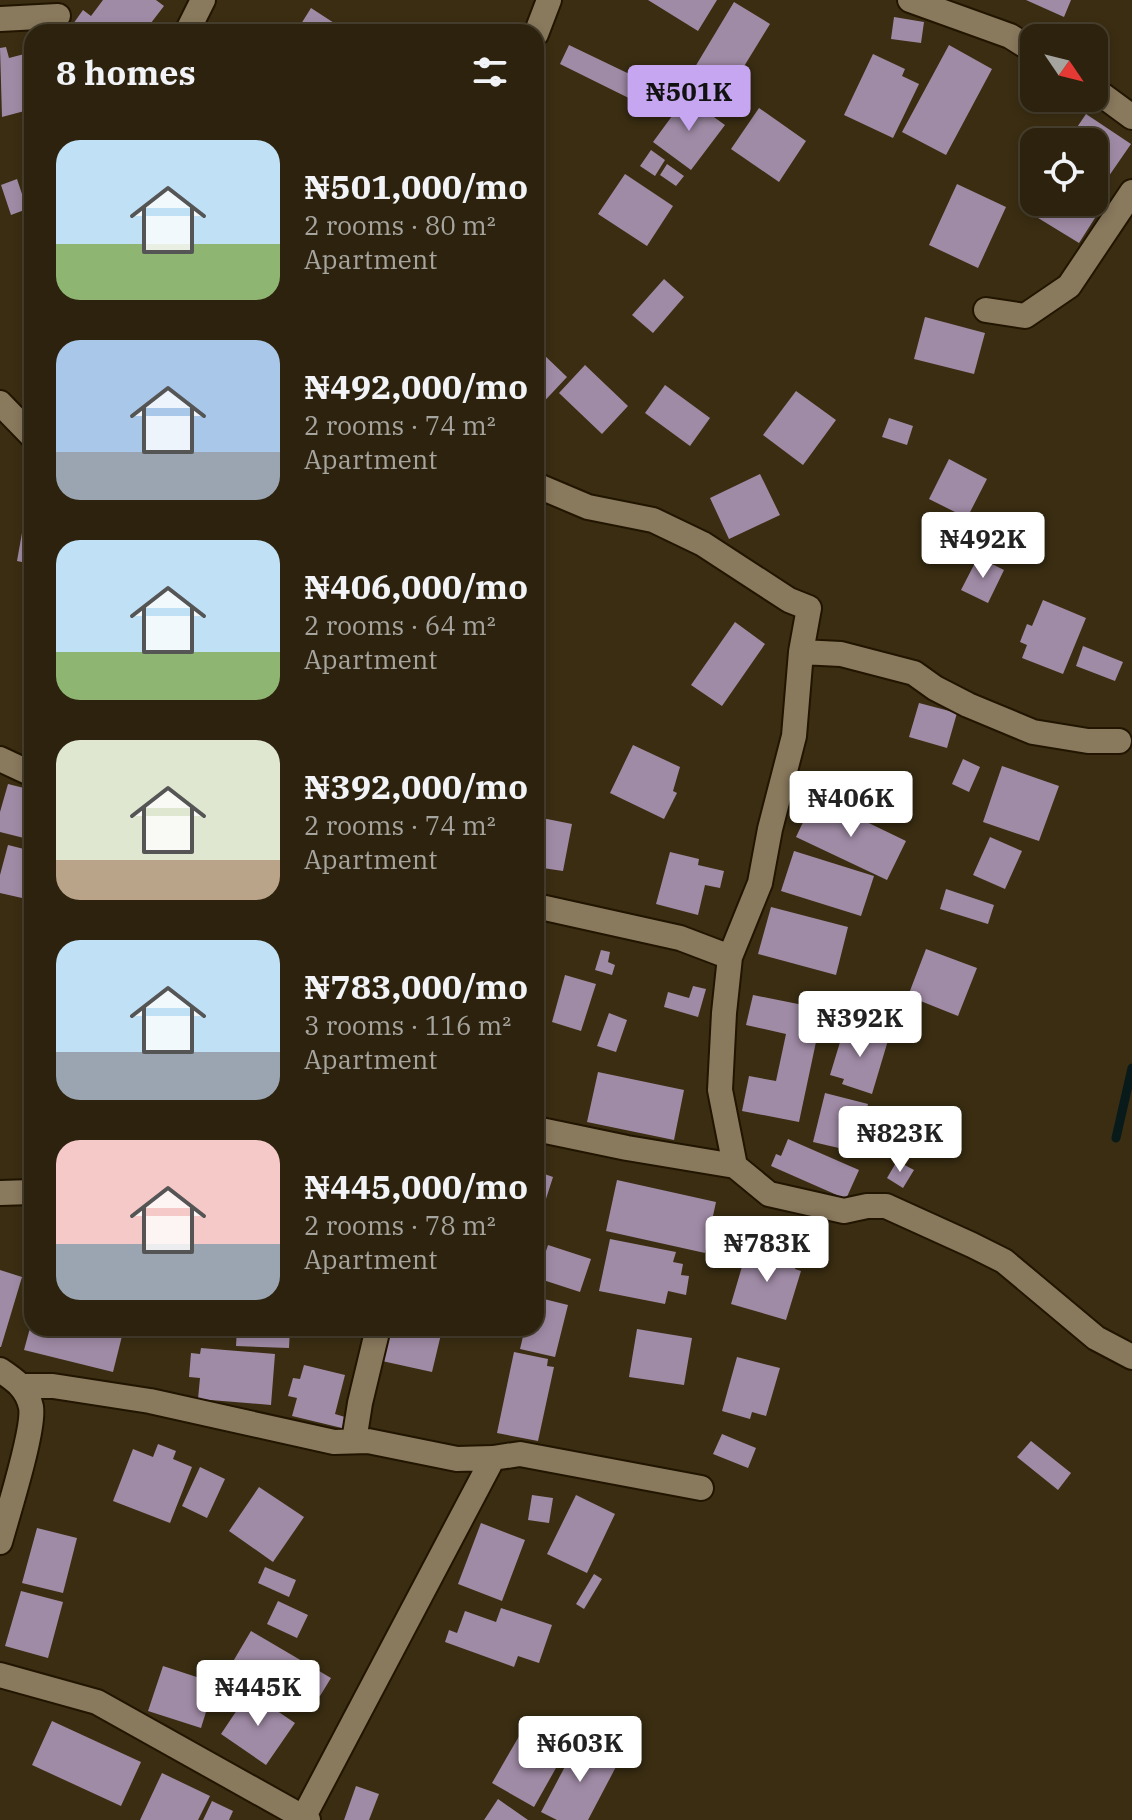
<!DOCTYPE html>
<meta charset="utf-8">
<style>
body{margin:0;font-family:"IBM Plex Serif",serif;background:#382f1c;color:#f1f3f6;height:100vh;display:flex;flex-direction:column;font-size:30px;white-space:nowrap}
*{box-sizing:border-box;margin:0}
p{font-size:26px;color:#a6a49e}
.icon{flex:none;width:44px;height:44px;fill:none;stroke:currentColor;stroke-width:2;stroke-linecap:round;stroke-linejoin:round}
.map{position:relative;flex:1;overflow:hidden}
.drawer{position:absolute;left:24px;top:24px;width:520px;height:1312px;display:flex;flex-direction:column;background:#2c220e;border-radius:24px;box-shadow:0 4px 12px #0003,0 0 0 2px #483f2e}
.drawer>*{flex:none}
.needle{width:52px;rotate:125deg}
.fabs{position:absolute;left:1020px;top:24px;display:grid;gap:16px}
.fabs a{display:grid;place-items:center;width:88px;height:88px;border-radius:16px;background:#2c220e;box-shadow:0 4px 12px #0003,0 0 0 2px #483f2e;font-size:40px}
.price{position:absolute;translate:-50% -68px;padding:0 18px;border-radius:8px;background:#fff;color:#222;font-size:26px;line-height:52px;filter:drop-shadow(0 2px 4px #0008)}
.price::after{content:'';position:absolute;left:50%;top:48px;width:24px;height:18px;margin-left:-12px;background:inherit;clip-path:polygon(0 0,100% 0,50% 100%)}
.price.on{background:#c6a6f0;color:#111}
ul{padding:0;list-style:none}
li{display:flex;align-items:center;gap:24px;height:200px;padding:0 32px}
li span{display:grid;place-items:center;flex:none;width:224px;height:160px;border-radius:24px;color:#555}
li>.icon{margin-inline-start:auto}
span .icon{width:96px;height:96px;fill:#fffc;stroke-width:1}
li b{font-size:34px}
h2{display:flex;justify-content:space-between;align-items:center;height:96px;padding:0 32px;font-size:34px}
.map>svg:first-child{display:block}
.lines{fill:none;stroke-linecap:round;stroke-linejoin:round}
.stream{stroke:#091a1a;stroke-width:9}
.building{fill:#a08ba6}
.minor-casing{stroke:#211500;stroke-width:28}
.minor{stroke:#89795d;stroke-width:24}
</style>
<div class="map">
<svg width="1132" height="1820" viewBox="0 0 1132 1820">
<rect width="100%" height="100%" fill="#3a2d12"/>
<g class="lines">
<path class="stream" d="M 1116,1138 L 1132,1068"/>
</g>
<path class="building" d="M 103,0 L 156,0 L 164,6 L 144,32 L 83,32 L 73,24 L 83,10 L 91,16 Z
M 648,0 L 717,0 L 698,31 Z
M 1026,0 L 1071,0 L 1064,17 Z
M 734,2 L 770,24 L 727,94 L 692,72 Z
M 311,8 L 348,32 L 296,32 Z
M 894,17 L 924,22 L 921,43 L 891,39 Z
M 569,45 L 671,94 L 661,114 L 560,64 Z
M 949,45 L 992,69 L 946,155 L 902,132 Z
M 6,47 L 9,58 L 32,52 L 32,109 L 2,117 L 0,48 Z
M 873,54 L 905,69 L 902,76 L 919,84 L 893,138 L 844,115 Z
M 686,97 L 725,125 L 691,170 L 653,142 Z
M 759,108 L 806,141 L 779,182 L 731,149 Z
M 1086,114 L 1131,144 L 1102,186 L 1094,181 L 1094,142 L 1067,142 Z
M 651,150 L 665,160 L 655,176 L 640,166 Z
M 667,164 L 684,176 L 676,186 L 660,175 Z
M 625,174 L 673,206 L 647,246 L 598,214 Z
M 17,179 L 27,209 L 11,215 L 1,185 Z
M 957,184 L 1006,207 L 978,268 L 929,245 Z
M 1034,196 L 1034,202 L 1086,202 L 1100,210 L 1079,243 L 1025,210 Z
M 664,279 L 684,297 L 653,333 L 632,315 Z
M 925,317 L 985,333 L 974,374 L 914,359 Z
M 542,353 L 567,377 L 536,410 L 536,360 Z
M 585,365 L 628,406 L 602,434 L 559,393 Z
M 665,385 L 710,418 L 690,446 L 645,413 Z
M 796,391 L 836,420 L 803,465 L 763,435 Z
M 889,418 L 913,426 L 907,445 L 882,437 Z
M 949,459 L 987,479 L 967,518 L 929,499 Z
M 760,474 L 780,515 L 729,539 L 710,498 Z
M 25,516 L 32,517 L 32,564 L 17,561 Z
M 978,557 L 1004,570 L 988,603 L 961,590 Z
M 1043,600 L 1086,618 L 1063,674 L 1022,658 L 1027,645 L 1020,642 L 1027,624 L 1032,626 Z
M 735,622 L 765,644 L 722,706 L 691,685 Z
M 1083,646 L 1123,662 L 1115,681 L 1076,666 Z
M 919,703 L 957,713 L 947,748 L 909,737 Z
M 633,745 L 680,767 L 673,791 L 677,793 L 664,819 L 610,793 Z
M 963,759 L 980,767 L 969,792 L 952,784 Z
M 1002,766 L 1059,786 L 1039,841 L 983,822 Z
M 8,784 L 32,790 L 32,840 L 0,832 L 0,812 Z
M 815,797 L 906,841 L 887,880 L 796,837 Z
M 537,817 L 572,824 L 563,871 L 536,867 Z
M 990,837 L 1022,851 L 1005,889 L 973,875 Z
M 8,845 L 32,851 L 22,898 L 0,893 L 0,875 Z
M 794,851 L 874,876 L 861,916 L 781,891 Z
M 670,852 L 699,859 L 698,865 L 724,871 L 720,888 L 705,885 L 698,915 L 656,904 Z
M 946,889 L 994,905 L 988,924 L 940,909 Z
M 771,907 L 848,927 L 836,975 L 758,954 Z
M 926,949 L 977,968 L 958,1016 L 908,996 Z
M 601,950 L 610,952 L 608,962 L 615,965 L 612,975 L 595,970 Z
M 565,975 L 596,984 L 581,1031 L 552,1022 Z
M 693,986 L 706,989 L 698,1017 L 664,1007 L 668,992 L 689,998 Z
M 753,995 L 823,1009 L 799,1122 L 742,1111 L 749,1076 L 776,1081 L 786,1034 L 746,1025 Z
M 609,1013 L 627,1020 L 616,1052 L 597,1046 Z
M 859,1028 L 889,1037 L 872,1094 L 842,1084 L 844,1079 L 830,1075 L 844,1029 L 858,1034 Z
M 598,1072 L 684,1090 L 674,1140 L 587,1122 Z
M 825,1093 L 868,1104 L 856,1152 L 813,1142 Z
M 788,1139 L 859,1170 L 846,1199 L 771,1166 L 776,1154 L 781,1156 Z
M 897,1161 L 914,1170 L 903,1188 L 887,1178 Z
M 536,1171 L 553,1177 L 537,1227 L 536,1227 Z
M 617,1180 L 716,1202 L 705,1253 L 606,1231 Z
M 610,1239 L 676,1252 L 673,1262 L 683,1264 L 681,1275 L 689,1276 L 686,1295 L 668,1291 L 665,1304 L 599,1291 Z
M 548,1245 L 591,1259 L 580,1292 L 537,1278 Z
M 762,1249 L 798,1259 L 795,1269 L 801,1271 L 786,1320 L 731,1304 L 746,1253 L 760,1257 Z
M 0,1270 L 22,1277 L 1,1347 L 0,1347 Z
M 536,1297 L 568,1305 L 555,1357 L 520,1349 L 525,1328 L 536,1328 Z
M 30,1328 L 124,1328 L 113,1372 L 24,1350 Z
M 237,1328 L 290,1328 L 289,1348 L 236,1346 Z
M 389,1328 L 442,1330 L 432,1372 L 382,1361 Z
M 637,1329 L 692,1338 L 684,1385 L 629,1377 Z
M 201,1348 L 275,1354 L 271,1405 L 198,1399 L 200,1378 L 189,1377 L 191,1353 L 200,1354 Z
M 514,1352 L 548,1359 L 547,1366 L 554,1367 L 538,1441 L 497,1433 Z
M 737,1357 L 780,1368 L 766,1416 L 752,1412 L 750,1419 L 722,1411 Z
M 304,1365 L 345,1375 L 335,1414 L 345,1417 L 342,1428 L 292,1416 L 297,1398 L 288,1396 L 293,1378 L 300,1379 Z
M 722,1434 L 756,1448 L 748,1468 L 713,1454 Z
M 1031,1441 L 1071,1473 L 1058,1490 L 1017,1457 Z
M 158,1444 L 176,1451 L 173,1459 L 192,1467 L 170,1523 L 113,1501 L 133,1449 L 153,1457 Z
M 200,1467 L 225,1479 L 207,1518 L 182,1506 Z
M 259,1487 L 304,1517 L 273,1562 L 229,1531 Z
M 532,1495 L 553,1498 L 549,1523 L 528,1520 Z
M 576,1495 L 615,1514 L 587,1573 L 547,1554 Z
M 481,1523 L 525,1540 L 502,1601 L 458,1584 Z
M 37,1528 L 77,1538 L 63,1593 L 22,1583 Z
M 265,1567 L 296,1580 L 289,1597 L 258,1583 Z
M 594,1574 L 602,1579 L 584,1609 L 576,1604 Z
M 21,1591 L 63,1602 L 48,1658 L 5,1646 Z
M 278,1601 L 308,1615 L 297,1638 L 267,1624 Z
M 501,1608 L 552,1625 L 539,1663 L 518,1656 L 514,1667 L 445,1642 L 449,1630 L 457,1633 L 465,1611 L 496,1622 Z
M 251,1631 L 331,1678 L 320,1696 L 314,1693 L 311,1699 L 302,1694 L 293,1708 L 228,1670 Z
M 163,1666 L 215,1683 L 201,1728 L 148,1711 Z
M 249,1692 L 295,1723 L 266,1765 L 221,1734 Z
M 529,1719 L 543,1727 L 547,1721 L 574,1736 L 534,1807 L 492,1783 Z
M 52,1721 L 141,1762 L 121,1806 L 32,1765 Z
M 579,1740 L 619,1761 L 588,1820 L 557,1820 L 541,1812 Z
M 162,1773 L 210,1796 L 198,1820 L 140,1820 Z
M 356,1786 L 379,1794 L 369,1820 L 344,1820 Z
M 498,1799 L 528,1820 L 484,1820 Z
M 212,1801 L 233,1811 L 229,1820 L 203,1820 Z"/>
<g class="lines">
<g class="minor-casing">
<path id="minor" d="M 910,0 L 1010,36 L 1034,51
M 0,19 L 58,16
M 187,32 L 203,0
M 536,34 L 549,0
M 1094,89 L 1132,117
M 986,310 L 1025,316 L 1069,286 L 1132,192
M 0,403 L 32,436
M 536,485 L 588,507 L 653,520 L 703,544 L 789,600 L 809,608 L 801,652 L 794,736 L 770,829 L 760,883 L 730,957
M 801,652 L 841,654 L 914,673 L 935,688 L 968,705 L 1033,732 L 1088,741 L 1119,741
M 0,759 L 32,774
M 536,906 L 680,938 L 730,957 L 724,1013 L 720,1090 L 735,1166 L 769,1194 L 844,1211 L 867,1206 L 886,1206 L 972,1245 L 1004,1261 L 1096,1338 L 1132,1357
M 536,1129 L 627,1148 L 735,1166
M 0,1193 L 32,1192
M 0,1370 C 15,1380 27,1388 31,1407 C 35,1429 7,1516 0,1542
M 23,1386 L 53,1386 L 150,1401 L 334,1442 L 368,1441 L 457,1459 L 493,1458 L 520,1454 L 701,1488
M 354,1441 L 360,1403 L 378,1328
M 0,1675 L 97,1702 L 308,1820
M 302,1820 L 493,1458"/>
</g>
<use href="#minor" class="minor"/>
</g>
</svg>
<div class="fabs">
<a><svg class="needle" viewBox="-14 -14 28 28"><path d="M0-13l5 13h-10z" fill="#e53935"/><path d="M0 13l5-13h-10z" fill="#a6a49e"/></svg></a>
<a><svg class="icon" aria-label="locate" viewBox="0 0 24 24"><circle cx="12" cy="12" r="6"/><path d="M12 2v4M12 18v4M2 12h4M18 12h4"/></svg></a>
</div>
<b class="price on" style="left:689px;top:133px">₦501K</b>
<b class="price" style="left:983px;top:580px">₦492K</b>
<b class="price" style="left:851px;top:839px">₦406K</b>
<b class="price" style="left:860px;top:1059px">₦392K</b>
<b class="price" style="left:900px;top:1174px">₦823K</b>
<b class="price" style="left:767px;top:1284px">₦783K</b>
<b class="price" style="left:258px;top:1728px">₦445K</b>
<b class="price" style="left:580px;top:1784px">₦603K</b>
<section class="drawer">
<h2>8 homes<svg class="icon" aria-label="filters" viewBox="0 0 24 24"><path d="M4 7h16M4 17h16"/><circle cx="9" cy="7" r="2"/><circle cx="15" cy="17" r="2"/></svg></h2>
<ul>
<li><span style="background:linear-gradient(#bfe0f5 65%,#8fb573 0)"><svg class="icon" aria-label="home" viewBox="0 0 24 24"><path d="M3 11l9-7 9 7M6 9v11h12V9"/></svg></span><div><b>₦501,000/mo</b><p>2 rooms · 80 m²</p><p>Apartment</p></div></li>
<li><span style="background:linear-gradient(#a9c7e8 70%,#9aa5b1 0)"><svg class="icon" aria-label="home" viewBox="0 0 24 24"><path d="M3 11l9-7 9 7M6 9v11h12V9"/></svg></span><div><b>₦492,000/mo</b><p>2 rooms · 74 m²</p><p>Apartment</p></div></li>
<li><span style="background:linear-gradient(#bfe0f5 70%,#8fb573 0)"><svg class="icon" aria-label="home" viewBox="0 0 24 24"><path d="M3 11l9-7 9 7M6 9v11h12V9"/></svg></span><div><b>₦406,000/mo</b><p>2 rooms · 64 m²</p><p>Apartment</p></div></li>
<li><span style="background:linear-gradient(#dfe7d0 75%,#b9a48a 0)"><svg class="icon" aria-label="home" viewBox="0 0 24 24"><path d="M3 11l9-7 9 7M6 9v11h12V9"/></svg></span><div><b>₦392,000/mo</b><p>2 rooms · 74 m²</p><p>Apartment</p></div></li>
<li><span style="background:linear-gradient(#bfe0f5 70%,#9aa5b1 0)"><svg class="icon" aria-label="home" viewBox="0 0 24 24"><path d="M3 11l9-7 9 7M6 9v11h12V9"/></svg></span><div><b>₦783,000/mo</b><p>3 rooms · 116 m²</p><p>Apartment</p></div></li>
<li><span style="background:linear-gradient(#f6c9c9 65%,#9aa5b1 0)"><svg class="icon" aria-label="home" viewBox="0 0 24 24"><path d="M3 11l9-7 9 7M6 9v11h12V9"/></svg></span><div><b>₦445,000/mo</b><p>2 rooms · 78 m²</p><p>Apartment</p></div></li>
</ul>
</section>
</div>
